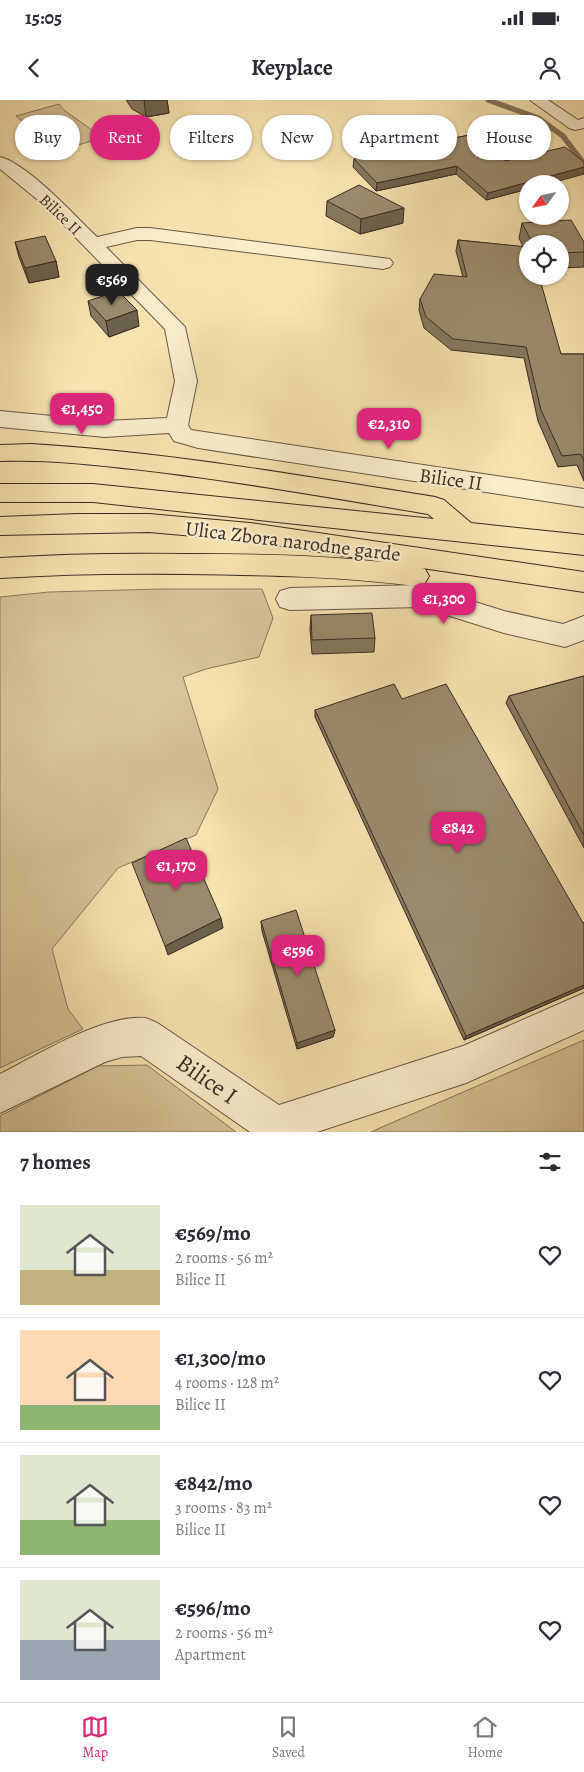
<!DOCTYPE html>
<meta charset="utf-8">
<style>
body{margin:0;font-family:Alegreya,serif;background:#f7f7f7;color:#2b2b33;height:100vh;display:flex;flex-direction:column;font-size:19px;white-space:nowrap}
*{box-sizing:border-box;margin:0}
p{font-size:16px;color:#7c7c81}
.icon{flex:none;width:28px;height:28px;fill:none;stroke:currentColor;stroke-width:2;stroke-linecap:round;stroke-linejoin:round}
.map{position:relative;height:1032px;overflow:hidden}
.drawer{display:flex;flex-direction:column;background:#fff;flex:1}
.drawer>*{flex:none}
.banner{position:absolute;left:15px;top:15px;width:555px;height:45px;display:flex;gap:10px}
.needle{width:32px;rotate:237deg}
.tools{position:absolute;left:519px;top:75px;display:grid;gap:10px}
.tools a{display:grid;place-items:center;width:50px;height:50px;border-radius:50%;background:#fff;box-shadow:0 1px 4px #0004;font-size:25px}
.price{position:absolute;translate:-50% -42px;padding:0 11px;border-radius:10px;background:#db2777;color:#fff;font-size:16px;line-height:32px;filter:drop-shadow(0 1px 2px #0008)}
.price::after{content:'';position:absolute;left:50%;top:30px;width:15px;height:11px;margin-left:-8px;background:inherit;clip-path:polygon(0 0,100% 0,50% 100%)}
.price.current{background:#222;color:#fff}
ul{padding:0;list-style:none}
li{display:flex;align-items:center;gap:15px;height:125px;padding:0 20px}
li+li{border-top:1px solid #e1e1e2}
li span{display:grid;place-items:center;flex:none;width:140px;height:100px;border-radius:0px;color:#555}
li>.icon{margin-inline-start:auto}
span .icon{width:60px;height:60px;fill:#fffc;stroke-width:1}
li b{font-size:21px}
h2{display:flex;justify-content:space-between;align-items:center;height:60px;padding:0 20px;font-size:21px}
.pill{padding:0 18px;border-radius:22px;background:#fff;box-shadow:0 1px 4px #0004;font-size:18px;line-height:45px}
.pill.current{background:#db2777;color:#fff}
.status{display:flex;justify-content:space-between;align-items:center;height:35px;padding:0 25px;background:#fff;direction:ltr}
.status svg{height:14px;fill:currentColor}
header{display:flex;justify-content:space-between;align-items:center;height:65px;padding:0 20px;background:#fff;font-size:22px;font-weight:700}
.dock{display:flex;justify-content:space-around;align-items:center;height:70px;border-top:1px solid #e1e1e2;background:#fff;font-size:14px;color:#7c7c81}
.dock a{display:grid;justify-items:center;gap:2px}
.dock .current{color:#db2777}
.map>svg:first-child{display:block}
.green{fill:#d7c498;stroke:#88785e}
.lines{fill:none;stroke-linecap:round;stroke-linejoin:round}
.stream{stroke:#84745c;stroke-width:5.5}
.minor-casing{stroke:#685948;stroke-width:2}
.highway-casing{stroke:#382b25;stroke-width:2}
.minor{fill:#faedcc;fill-rule:evenodd}
.highway{fill:#f7e3b0;fill-rule:evenodd}
.wall{fill:#85785e;stroke:#382b25}
.shaded-wall{fill:#6c614c;stroke:#382b25}
.building{fill:#9b8b6d;stroke:#382b25}
.labels{text-anchor:middle;stroke-width:4.5;stroke-linejoin:round;paint-order:stroke}
.far-street-label{font-size:16px;fill:#382b25;stroke:#faedcc}
.street-label{font-size:20px;fill:#382b25;stroke:#faedcc}
.near-street-label{font-size:24px;fill:#382b25;stroke:#faedcc}
</style>
<div class="status"><b>15:05</b><svg viewBox="0 0 49 12"><path d="M0 12V9h3v3zM5 12V6h3v6zM10 12V3h3v9zM15 12V0h3v12zM26 1h20v11H26zM47 4h2v5h-2z"/></svg></div>
<header><svg class="icon" aria-label="back" viewBox="0 0 24 24"><path d="M15 5l-7 7 7 7"/></svg>Keyplace<svg class="icon" aria-label="person" viewBox="0 0 24 24"><circle cx="12" cy="8" r="4"/><path d="M4 21q1-7 8-7t8 7"/></svg></header>
<div class="map">
<svg width="584" height="1032" viewBox="0 0 584 1032">
<rect width="100%" height="100%" fill="#f7e3b0"/>
<filter id="stains"><feTurbulence type="fractalNoise" baseFrequency=".004" numOctaves="4"/><feColorMatrix values="0 0 0 0 .2 0 0 0 0 .09 0 0 0 0 .02 0 0 0 .5 -.17"/></filter>
<radialGradient id="worn" r=".72"><stop offset=".6" stop-color="#630" stop-opacity="0"/><stop offset="1" stop-color="#630" stop-opacity=".3"/></radialGradient>
<path class="green" d="M 59,4 L 64,10 L 103,38 L 56,51 L 16,16 Z
M 161,489 L 262,489 L 273,518 L 259,557 L 206,569 L 183,577 L 218,689 L 196,735 L 118,768 L 52,849 L 68,909 L 83,929 L 0,968 L 0,497 L 49,492 Z
M 584,940 L 584,1032 L 371,1032 L 382,1027 Z
M 147,965 L 236,1032 L 0,1032 L 0,1016 L 98,966 Z"/>
<g class="lines">
<path class="stream" d="M 488,0 L 538,18 L 563,36 L 584,64"/>
<g class="minor-casing">
<path id="minor" d="M 530,0 L 548,0 L 578,20 L 584,18 L 584,28 L 575,30 L 569,28 Z
M 0,57 C 28,64 75,116 97,137 L 137,128 L 150,128 L 390,159 L 393,163 L 390,167 L 383,169 L 150,140 L 137,140 L 106,147 L 185,227 L 197,281 L 188,325 L 191,330 L 584,389 L 584,407 L 198,348 L 174,341 L 169,333 L 105,337 L 0,327 L 0,311 L 105,321 L 167,318 L 175,281 L 165,229 L 44,105 L 0,69 Z
M 421,485 L 504,511 L 563,524 L 584,516 L 584,540 L 565,547 L 504,533 L 421,507 L 290,510 L 280,507 L 276,499 L 280,491 L 290,488 Z
M 584,893 L 584,930 L 466,983 L 317,1032 L 250,1032 L 141,956 L 122,957 L 105,962 L 0,1013 L 0,974 C 38,955 103,914 145,918 C 149,919 155,922 159,924 L 279,1005 L 463,946 Z"/>
</g>
<g class="highway-casing">
<path id="highway" d="M 31,344 C 167,352 301,376 435,397 L 444,400 L 471,423 L 584,435 L 584,455 L 93,402 L 0,402 L 0,384 L 93,384 L 434,419 L 428,414 C 338,399 249,383 158,372 C 106,366 53,359 0,361 L 0,345 Z
M 77,414 L 149,414 L 250,423 L 584,472 L 584,492 L 422,468 L 425,469 L 429,476 L 425,483 L 416,486 C 339,476 263,475 185,474 C 124,473 62,474 0,478 L 0,458 C 62,454 124,453 186,454 C 252,454 318,455 383,462 L 250,441 L 149,432 L 0,435 L 0,417 Z"/>
</g>
<use href="#minor" class="minor"/>
<use href="#highway" class="highway"/>
</g>
<path class="wall" d="M 126,0 L 167,0 L 169,13 L 146,17 L 132,9 Z
M 474,34 L 528,84 L 528,89 L 486,100 L 456,74 L 376,91 L 353,67 L 354,59 Z
M 327,101 L 403,123 L 360,134 L 326,116 Z
M 522,123 L 584,142 L 584,167 L 560,168 L 560,144 L 528,144 L 528,176 L 561,254 L 584,254 L 584,381 L 577,365 L 558,367 L 538,321 L 524,258 L 451,250 L 424,228 L 419,210 L 420,199 L 463,177 L 456,151 L 458,140 L 523,147 L 519,138 Z
M 15,142 L 56,161 L 59,177 L 29,183 L 19,157 Z
M 88,201 L 139,226 L 109,237 L 91,216 Z
M 311,515 L 375,538 L 374,552 L 312,554 L 310,529 Z
M 584,576 L 584,748 L 506,603 L 509,596 Z
M 402,599 L 583,823 L 584,822 L 584,888 L 464,940 L 315,617 L 315,610 Z
M 261,821 L 335,930 L 333,937 L 297,949 L 262,831 Z"/>
<path class="shaded-wall" d="M 144,0 L 167,0 L 169,13 L 146,17 Z
M 457,66 L 456,74 L 376,91 L 377,83 Z
M 584,67 L 584,74 L 548,84 L 528,84 L 528,89 L 486,100 L 488,93 Z
M 404,108 L 403,123 L 360,134 L 361,119 Z
M 56,161 L 59,177 L 29,183 L 25,168 Z
M 137,210 L 139,226 L 109,237 L 106,221 Z
M 221,818 L 223,828 L 168,855 L 165,846 Z
M 584,885 L 584,888 L 464,940 L 466,936 Z
M 335,930 L 333,937 L 297,949 L 297,943 Z"/>
<path class="building" d="M 474,34 L 505,61 L 565,47 L 584,62 L 584,67 L 488,93 L 457,66 L 377,83 L 354,59 Z
M 359,85 L 404,108 L 361,119 L 327,101 Z
M 571,120 L 584,142 L 584,152 L 560,153 L 560,144 L 533,144 L 522,123 Z
M 45,136 L 56,161 L 25,168 L 15,142 Z
M 458,140 L 528,147 L 528,176 L 539,176 L 561,254 L 584,254 L 584,361 L 581,354 L 562,356 L 541,310 L 526,247 L 453,239 L 426,217 L 420,199 L 434,174 L 467,177 Z
M 118,191 L 137,210 L 106,221 L 88,201 Z
M 372,513 L 375,538 L 312,540 L 311,515 Z
M 584,576 L 584,735 L 509,596 Z
M 394,584 L 402,599 L 446,584 L 583,823 L 584,822 L 584,885 L 466,936 L 315,610 Z
M 186,738 L 221,818 L 165,846 L 132,763 Z
M 296,810 L 335,930 L 297,943 L 261,821 Z"/>
<g class="labels">
<g class="far-street-label">
<text transform="translate(61 114) rotate(44)" y="6">Bilice II</text>
</g>
<g class="street-label">
<text transform="translate(451 379) rotate(8)" y="7">Bilice II</text>
<text transform="translate(293 441) rotate(7)" y="7">Ulica Zbora narodne garde</text>
</g>
<g class="near-street-label">
<text transform="translate(207 979) rotate(35)" y="8">Bilice I</text>
</g>
</g>
<rect width="100%" height="100%" filter="url(#stains)"/>
<rect width="100%" height="100%" fill="url(#worn)"/>
</svg>
<div class="tools">
<a><svg class="needle" viewBox="-14 -14 28 28"><path d="M0-13l5 13h-10z" fill="#e53935"/><path d="M0 13l5-13h-10z" fill="#7c7c81"/></svg></a>
<a><svg class="icon" aria-label="locate" viewBox="0 0 24 24"><circle cx="12" cy="12" r="6"/><path d="M12 2v4M12 18v4M2 12h4M18 12h4"/></svg></a>
</div>
<b class="price current" style="left:112px;top:206px">€569</b>
<b class="price" style="left:82px;top:335px">€1,450</b>
<b class="price" style="left:389px;top:350px">€2,310</b>
<b class="price" style="left:444px;top:525px">€1,300</b>
<b class="price" style="left:458px;top:754px">€842</b>
<b class="price" style="left:176px;top:792px">€1,170</b>
<b class="price" style="left:298px;top:877px">€596</b>
<div class="banner">
<a class="pill">Buy</a>
<a class="pill current">Rent</a>
<a class="pill">Filters</a>
<a class="pill">New</a>
<a class="pill">Apartment</a>
<a class="pill">House</a>
</div>
</div>
<section class="drawer">
<h2>7 homes<svg class="icon" aria-label="filters" viewBox="0 0 24 24"><path d="M4 7h16M4 17h16"/><circle cx="9" cy="7" r="2"/><circle cx="15" cy="17" r="2"/></svg></h2>
<ul>
<li><span style="background:linear-gradient(#dfe7d0 65%,#c2b280 0)"><svg class="icon" aria-label="home" viewBox="0 0 24 24"><path d="M3 11l9-7 9 7M6 9v11h12V9"/></svg></span><div><b>€569/mo</b><p>2 rooms · 56 m²</p><p>Bilice II</p></div><svg class="icon" aria-label="heart" viewBox="0 0 24 24"><path d="M12 20l-8-8c-3-5 5-10 8-4 3-6 11-1 8 4z"/></svg></li>
<li><span style="background:linear-gradient(#ffd9b3 75%,#8fb573 0)"><svg class="icon" aria-label="home" viewBox="0 0 24 24"><path d="M3 11l9-7 9 7M6 9v11h12V9"/></svg></span><div><b>€1,300/mo</b><p>4 rooms · 128 m²</p><p>Bilice II</p></div><svg class="icon" aria-label="heart" viewBox="0 0 24 24"><path d="M12 20l-8-8c-3-5 5-10 8-4 3-6 11-1 8 4z"/></svg></li>
<li><span style="background:linear-gradient(#dfe7d0 65%,#8fb573 0)"><svg class="icon" aria-label="home" viewBox="0 0 24 24"><path d="M3 11l9-7 9 7M6 9v11h12V9"/></svg></span><div><b>€842/mo</b><p>3 rooms · 83 m²</p><p>Bilice II</p></div><svg class="icon" aria-label="heart" viewBox="0 0 24 24"><path d="M12 20l-8-8c-3-5 5-10 8-4 3-6 11-1 8 4z"/></svg></li>
<li><span style="background:linear-gradient(#dfe7d0 60%,#9aa5b1 0)"><svg class="icon" aria-label="home" viewBox="0 0 24 24"><path d="M3 11l9-7 9 7M6 9v11h12V9"/></svg></span><div><b>€596/mo</b><p>2 rooms · 56 m²</p><p>Apartment</p></div><svg class="icon" aria-label="heart" viewBox="0 0 24 24"><path d="M12 20l-8-8c-3-5 5-10 8-4 3-6 11-1 8 4z"/></svg></li>
</ul>
</section>
<nav class="dock">
<a class="current"><svg class="icon" aria-label="map" viewBox="0 0 24 24"><path d="M3 6l6-2 6 2 6-2v14l-6 2-6-2-6 2zM9 4v14M15 6v14"/></svg>Map</a>
<a><svg class="icon" aria-label="saved" viewBox="0 0 24 24"><path d="M7 4h10v16l-5-4-5 4z"/></svg>Saved</a>
<a><svg class="icon" aria-label="home" viewBox="0 0 24 24"><path d="M3 11l9-7 9 7M6 9v11h12V9"/></svg>Home</a>
</nav>
